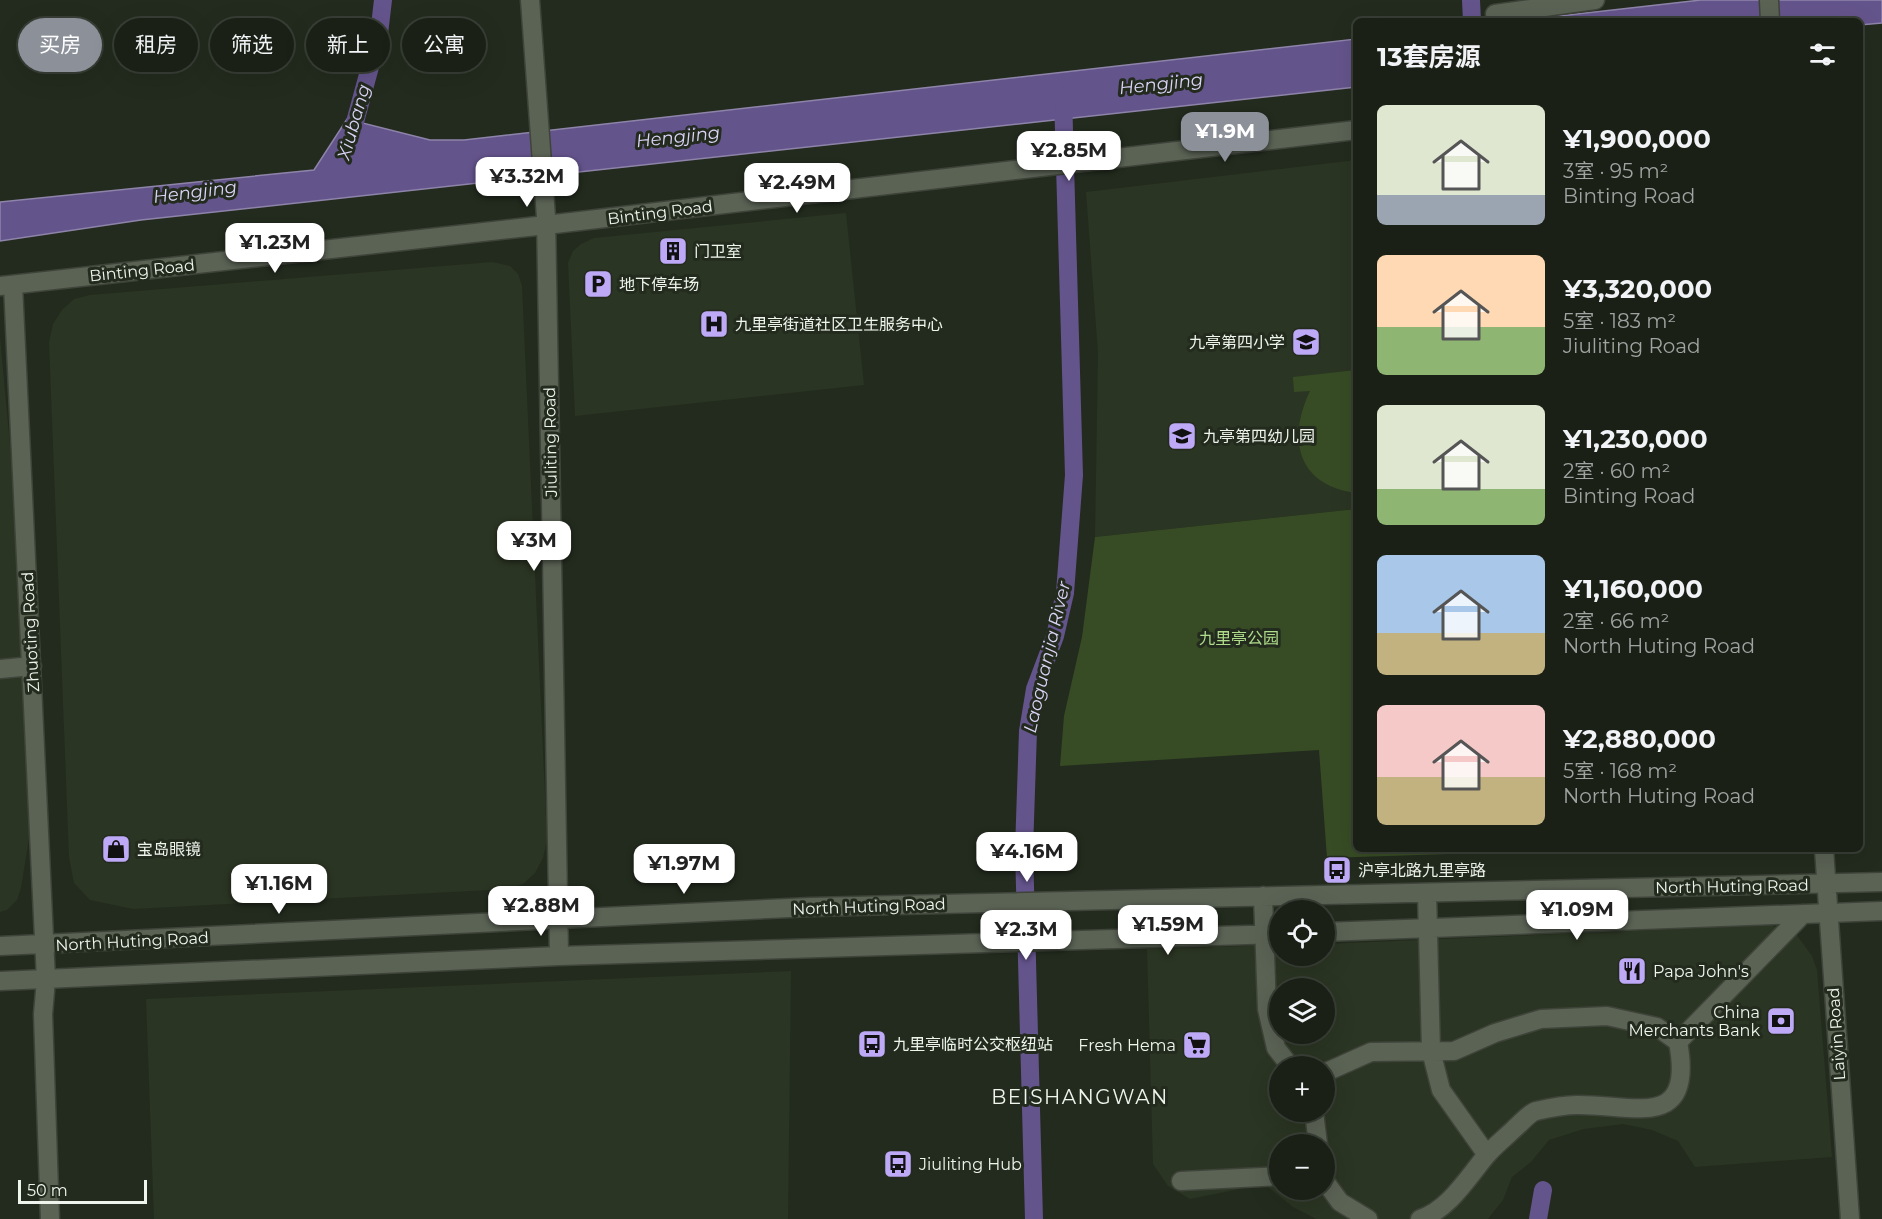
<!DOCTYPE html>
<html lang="zh">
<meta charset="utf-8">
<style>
body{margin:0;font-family:Montserrat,"Noto Sans SC",sans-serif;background:#272d23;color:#f1f3f6;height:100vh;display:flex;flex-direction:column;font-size:22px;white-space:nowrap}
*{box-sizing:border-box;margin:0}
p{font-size:20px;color:#9fa3a1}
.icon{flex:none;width:33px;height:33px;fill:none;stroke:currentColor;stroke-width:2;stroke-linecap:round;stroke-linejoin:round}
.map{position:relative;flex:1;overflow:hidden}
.panel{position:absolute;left:1353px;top:18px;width:510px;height:834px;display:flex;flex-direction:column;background:#1a2016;border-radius:9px;box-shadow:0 6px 24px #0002,0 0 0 2px #383e35}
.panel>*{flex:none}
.hud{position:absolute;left:18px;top:18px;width:570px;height:54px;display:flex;gap:12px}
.controls{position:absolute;left:1269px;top:900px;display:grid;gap:12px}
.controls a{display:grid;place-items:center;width:66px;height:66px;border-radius:50%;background:#1a2016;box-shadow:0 6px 24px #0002,0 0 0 2px #383e35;font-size:30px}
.scale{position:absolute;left:18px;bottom:15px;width:129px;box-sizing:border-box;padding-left:6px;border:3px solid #eff4ec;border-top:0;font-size:16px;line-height:21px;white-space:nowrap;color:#eff4ec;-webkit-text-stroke:4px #232b1e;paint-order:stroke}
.price{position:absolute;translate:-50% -51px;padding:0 14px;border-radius:12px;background:#fff;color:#222;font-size:20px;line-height:39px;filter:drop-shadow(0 2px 3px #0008)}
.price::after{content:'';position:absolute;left:50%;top:36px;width:18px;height:14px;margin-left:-9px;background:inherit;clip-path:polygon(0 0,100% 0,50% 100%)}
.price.current{background:#8c9099;color:#fff}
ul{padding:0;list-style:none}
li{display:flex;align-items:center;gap:18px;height:150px;padding:0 24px}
li span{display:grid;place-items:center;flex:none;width:168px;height:120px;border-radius:9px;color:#555}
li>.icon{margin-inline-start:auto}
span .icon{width:72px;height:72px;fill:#fffc;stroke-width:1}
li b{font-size:26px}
h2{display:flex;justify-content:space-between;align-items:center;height:72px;padding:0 24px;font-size:26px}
.pill{padding:0 21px;border-radius:27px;background:#1a2016;box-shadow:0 6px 24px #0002,0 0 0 2px #383e35;font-size:21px;line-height:54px}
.pill.current{background:#8c9099;color:#fff}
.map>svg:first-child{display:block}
.built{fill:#2b3523;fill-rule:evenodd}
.green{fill:#374c25}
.water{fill:#64548c;stroke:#8e84a9;stroke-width:1.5}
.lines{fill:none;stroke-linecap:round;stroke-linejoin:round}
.canal{stroke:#64548c;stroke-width:18}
.minor-casing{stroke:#3f443a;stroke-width:21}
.minor{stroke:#5b6355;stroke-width:18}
.labels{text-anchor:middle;stroke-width:6;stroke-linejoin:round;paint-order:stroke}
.street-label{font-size:16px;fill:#eff4ec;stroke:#232b1e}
.poi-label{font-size:16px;fill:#eff4ec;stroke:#232b1e;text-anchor:start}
.park-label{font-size:16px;fill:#afdd8b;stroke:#232b1e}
.water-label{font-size:18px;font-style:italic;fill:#dcd4f7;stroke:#232b1e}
.quarter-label{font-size:20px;letter-spacing:1.5px;fill:#eff4ec;stroke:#232b1e}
</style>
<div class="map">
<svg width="1882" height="1219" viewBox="0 0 1882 1219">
<rect width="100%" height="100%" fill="#232b1e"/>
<path class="built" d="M 1356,160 L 1356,509 L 1095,537 L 1098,353 L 1086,192 Z
M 846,213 L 864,385 L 575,416 L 568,263 L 573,251 L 581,244 L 594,238 Z
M 492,262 L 510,266 L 518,274 L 522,286 L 547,840 L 543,858 L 535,873 L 523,884 L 508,889 L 133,909 L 90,900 L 74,883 L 69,857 L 49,342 L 53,324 L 62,310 L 74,299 L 90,295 Z
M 0,337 L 40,770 L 21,888 L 17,900 L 7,910 L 0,912 Z
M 1770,925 L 1796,934 L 1812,956 L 1817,970 L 1832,1157 L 1695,1167 L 1678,1141 L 1652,1130 L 1623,1124 L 1584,1129 L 1549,1140 L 1531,1162 L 1512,1177 L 1503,1200 L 1488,1219 L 1316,1219 L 1293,1207 L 1264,1184 L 1190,1199 L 1168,1186 L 1153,1164 L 1147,949 L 1279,945 L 1280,956 L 1324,956 L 1325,944 ZM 1280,988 L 1324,988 L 1324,1034 L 1280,1034 ZM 1280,1066 L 1324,1066 L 1324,1112 L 1280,1112 ZM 1280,1144 L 1324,1144 L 1324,1190 L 1280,1190 Z
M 791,971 L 788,1219 L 154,1219 L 146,999 Z"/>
<path class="green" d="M 1356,370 L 1356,493 C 1297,485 1287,439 1310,391 L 1294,392 L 1293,377 Z
M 1356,509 L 1356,849 L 1600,849 L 1327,858 L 1319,750 L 1060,766 L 1064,716 L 1082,637 L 1095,537 Z"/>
<path class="water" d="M 1701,0 L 1882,0 L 1882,23 L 1860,25 L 1860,21 L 1515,21 Z
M 1356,39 L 1356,87 L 141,220 L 0,241 L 0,202 L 314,170 L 347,119 L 430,140 L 464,140 Z"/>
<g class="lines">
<path class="canal" d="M 1471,0 L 1472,21
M 349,144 L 379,34 L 383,0
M 1034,1219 L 1024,850 L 1028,731 L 1035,689 L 1055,636 L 1065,593 L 1074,475 L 1063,96
M 1538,1219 L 1543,1190"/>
<g class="minor-casing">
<path id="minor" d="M 530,0 L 546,217 L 559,956
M 1769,0 L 1770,21
M 1495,14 L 1595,0
M 13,285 L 46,980 L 43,1014 L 50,1219
M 0,286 L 546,225 L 1356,130
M 0,669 L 32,666
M 1824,849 L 1850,1219
M 1427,893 L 1431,1051 L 1441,1090 L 1487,1155
M 1263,896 L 1267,1009 L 1276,1048 L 1290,1066
M 1324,932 L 1882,911
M 0,946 L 811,907 L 1882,882
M 0,981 L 559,956 L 1280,934
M 1678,1042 L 1803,914
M 1324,1073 L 1371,1052 L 1454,1051 L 1495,1033 L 1541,1019 L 1607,1016 L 1657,1027 L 1678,1042 C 1695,1132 1633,1104 1577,1105 C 1564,1105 1549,1108 1536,1111 C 1529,1113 1521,1123 1515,1128 C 1505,1138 1494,1146 1485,1157 C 1467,1179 1448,1210 1420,1219
M 1314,1112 L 1318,1144
M 1324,1180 L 1340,1202 L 1368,1219
M 1181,1181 L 1280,1176"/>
</g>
<use href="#minor" class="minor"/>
</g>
<defs>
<g id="building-square" transform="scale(1.5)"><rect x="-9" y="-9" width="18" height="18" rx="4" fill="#bda9f5" stroke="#232b1e"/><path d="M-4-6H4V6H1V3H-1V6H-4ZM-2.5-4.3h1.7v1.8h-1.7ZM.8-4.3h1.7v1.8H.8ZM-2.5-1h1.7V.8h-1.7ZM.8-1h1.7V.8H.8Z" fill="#111"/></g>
<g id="parking-square" transform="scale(1.5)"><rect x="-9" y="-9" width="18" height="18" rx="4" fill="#bda9f5" stroke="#232b1e"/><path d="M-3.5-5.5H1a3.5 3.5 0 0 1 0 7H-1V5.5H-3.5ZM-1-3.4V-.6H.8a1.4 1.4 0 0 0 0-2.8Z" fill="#111"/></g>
<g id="hospital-square" transform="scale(1.5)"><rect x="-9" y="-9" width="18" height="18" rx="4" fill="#bda9f5" stroke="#232b1e"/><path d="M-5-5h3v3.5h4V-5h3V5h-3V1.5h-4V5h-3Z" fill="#111"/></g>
<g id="school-square" transform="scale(1.5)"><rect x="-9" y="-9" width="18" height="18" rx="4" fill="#bda9f5" stroke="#232b1e"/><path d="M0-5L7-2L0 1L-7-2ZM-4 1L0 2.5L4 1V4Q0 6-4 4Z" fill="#111"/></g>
<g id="shop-square" transform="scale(1.5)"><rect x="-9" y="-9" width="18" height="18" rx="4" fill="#bda9f5" stroke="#232b1e"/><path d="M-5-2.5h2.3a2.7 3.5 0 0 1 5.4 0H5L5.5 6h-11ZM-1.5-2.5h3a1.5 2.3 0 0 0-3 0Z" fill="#111"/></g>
<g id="bus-square" transform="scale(1.5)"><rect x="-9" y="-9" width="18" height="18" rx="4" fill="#bda9f5" stroke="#232b1e"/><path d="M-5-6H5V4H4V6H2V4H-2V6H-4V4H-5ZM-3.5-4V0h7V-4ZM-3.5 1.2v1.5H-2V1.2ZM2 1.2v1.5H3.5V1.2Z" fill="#111"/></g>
<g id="restaurant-square" transform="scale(1.5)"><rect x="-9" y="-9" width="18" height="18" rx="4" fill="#bda9f5" stroke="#232b1e"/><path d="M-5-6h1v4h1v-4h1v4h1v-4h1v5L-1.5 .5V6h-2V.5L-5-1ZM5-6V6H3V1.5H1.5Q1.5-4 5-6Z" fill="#111"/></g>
<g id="bank-square" transform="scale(1.5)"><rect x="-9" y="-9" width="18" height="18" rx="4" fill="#bda9f5" stroke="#232b1e"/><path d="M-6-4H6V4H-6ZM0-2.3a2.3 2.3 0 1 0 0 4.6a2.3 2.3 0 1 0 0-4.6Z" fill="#111"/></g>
<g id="supermarket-square" transform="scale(1.5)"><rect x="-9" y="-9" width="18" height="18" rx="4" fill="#bda9f5" stroke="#232b1e"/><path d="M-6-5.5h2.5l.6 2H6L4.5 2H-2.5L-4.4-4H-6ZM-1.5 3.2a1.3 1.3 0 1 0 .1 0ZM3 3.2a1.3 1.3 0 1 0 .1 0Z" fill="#111"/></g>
</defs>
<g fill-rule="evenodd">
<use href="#building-square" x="673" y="251"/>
<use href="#parking-square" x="598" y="284"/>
<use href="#hospital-square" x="714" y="324"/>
<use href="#school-square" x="1306" y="342"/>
<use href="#school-square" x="1182" y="436"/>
<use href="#shop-square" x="116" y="849"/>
<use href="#bus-square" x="1337" y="870"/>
<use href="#restaurant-square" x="1632" y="971"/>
<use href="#bank-square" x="1781" y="1021"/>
<use href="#bus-square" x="872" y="1044"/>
<use href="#supermarket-square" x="1197" y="1045"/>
<use href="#bus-square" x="898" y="1164"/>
</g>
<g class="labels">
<g class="street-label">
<text transform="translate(660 212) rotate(-7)" y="6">Binting Road</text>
<text transform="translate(142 270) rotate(-6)" y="6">Binting Road</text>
<text transform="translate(550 442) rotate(-91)" y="6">Jiuliting Road</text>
<text transform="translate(30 632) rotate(-93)" y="6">Zhuoting Road</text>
<text transform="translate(1732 886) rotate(-1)" y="6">North Huting Road</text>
<text transform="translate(869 906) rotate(-2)" y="6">North Huting Road</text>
<text transform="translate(132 941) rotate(-3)" y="6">North Huting Road</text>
<text transform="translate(1836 1034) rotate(-94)" y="6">Laiyin Road</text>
</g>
<g class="poi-label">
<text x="694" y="257">门卫室</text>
<text x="619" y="290">地下停车场</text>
<text x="735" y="330">九里亭街道社区卫生服务中心</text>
<text x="1285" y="348" text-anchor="end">九亭第四小学</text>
<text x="1203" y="442">九亭第四幼儿园</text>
<text x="137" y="855">宝岛眼镜</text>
<text x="1358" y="876">沪亭北路九里亭路</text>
<text x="1653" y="977">Papa John's</text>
<text x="1760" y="1018" text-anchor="end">China<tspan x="1760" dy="18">Merchants Bank</tspan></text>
<text x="893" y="1050">九里亭临时公交枢纽站</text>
<text x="1176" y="1051" text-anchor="end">Fresh Hema</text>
<text x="919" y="1170">Jiuliting Hub</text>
</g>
<g class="park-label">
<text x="1239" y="644">九里亭公园</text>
</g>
<g class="water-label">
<text transform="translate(1161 84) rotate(-6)" y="6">Hengjing</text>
<text transform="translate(354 122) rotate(-74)" y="6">Xiubang</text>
<text transform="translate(678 137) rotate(-6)" y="6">Hengjing</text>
<text transform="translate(195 192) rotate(-7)" y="6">Hengjing</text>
<text transform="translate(1047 657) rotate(-77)" y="6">Laoguanjia River</text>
</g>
<g class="quarter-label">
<text x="1080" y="1104">BEISHANGWAN</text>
</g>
</g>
</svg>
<div class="controls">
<a><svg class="icon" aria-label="locate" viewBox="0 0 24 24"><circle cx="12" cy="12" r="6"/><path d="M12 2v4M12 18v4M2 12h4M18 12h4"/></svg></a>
<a><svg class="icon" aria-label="layers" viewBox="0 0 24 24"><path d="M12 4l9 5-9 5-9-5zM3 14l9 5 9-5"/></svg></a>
<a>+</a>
<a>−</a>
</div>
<div class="scale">50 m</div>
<b class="price current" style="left:1225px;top:163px">¥1.9M</b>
<b class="price" style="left:1069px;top:182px">¥2.85M</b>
<b class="price" style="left:527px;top:208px">¥3.32M</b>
<b class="price" style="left:797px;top:214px">¥2.49M</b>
<b class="price" style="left:275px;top:274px">¥1.23M</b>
<b class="price" style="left:534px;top:572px">¥3M</b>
<b class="price" style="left:1027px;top:883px">¥4.16M</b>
<b class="price" style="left:684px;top:895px">¥1.97M</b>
<b class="price" style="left:279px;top:915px">¥1.16M</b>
<b class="price" style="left:541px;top:937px">¥2.88M</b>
<b class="price" style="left:1577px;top:941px">¥1.09M</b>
<b class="price" style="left:1168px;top:956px">¥1.59M</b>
<b class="price" style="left:1026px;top:961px">¥2.3M</b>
<div class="hud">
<a class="pill current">买房</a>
<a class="pill">租房</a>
<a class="pill">筛选</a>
<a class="pill">新上</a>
<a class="pill">公寓</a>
</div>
<section class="panel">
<h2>13套房源<svg class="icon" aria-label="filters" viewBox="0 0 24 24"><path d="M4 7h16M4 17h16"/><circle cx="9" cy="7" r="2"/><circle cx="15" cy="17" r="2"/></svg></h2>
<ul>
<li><span style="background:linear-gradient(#dfe7d0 75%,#9aa5b1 0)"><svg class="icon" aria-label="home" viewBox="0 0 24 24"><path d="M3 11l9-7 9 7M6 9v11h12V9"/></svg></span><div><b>¥1,900,000</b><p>3室 · 95 m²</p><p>Binting Road</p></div></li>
<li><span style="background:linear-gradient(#ffd9b3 60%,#8fb573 0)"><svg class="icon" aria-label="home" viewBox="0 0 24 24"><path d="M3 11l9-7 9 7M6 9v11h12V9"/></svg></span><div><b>¥3,320,000</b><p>5室 · 183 m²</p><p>Jiuliting Road</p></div></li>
<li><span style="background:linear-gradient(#dfe7d0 70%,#8fb573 0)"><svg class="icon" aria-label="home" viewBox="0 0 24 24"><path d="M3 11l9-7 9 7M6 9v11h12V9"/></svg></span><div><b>¥1,230,000</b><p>2室 · 60 m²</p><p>Binting Road</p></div></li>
<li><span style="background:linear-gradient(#a9c7e8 65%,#c2b280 0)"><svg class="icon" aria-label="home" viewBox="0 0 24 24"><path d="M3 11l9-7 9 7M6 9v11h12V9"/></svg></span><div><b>¥1,160,000</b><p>2室 · 66 m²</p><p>North Huting Road</p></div></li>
<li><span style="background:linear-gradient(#f6c9c9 60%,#c2b280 0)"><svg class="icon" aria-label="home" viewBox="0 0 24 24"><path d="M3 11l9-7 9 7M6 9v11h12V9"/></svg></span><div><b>¥2,880,000</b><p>5室 · 168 m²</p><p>North Huting Road</p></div></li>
</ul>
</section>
</div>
